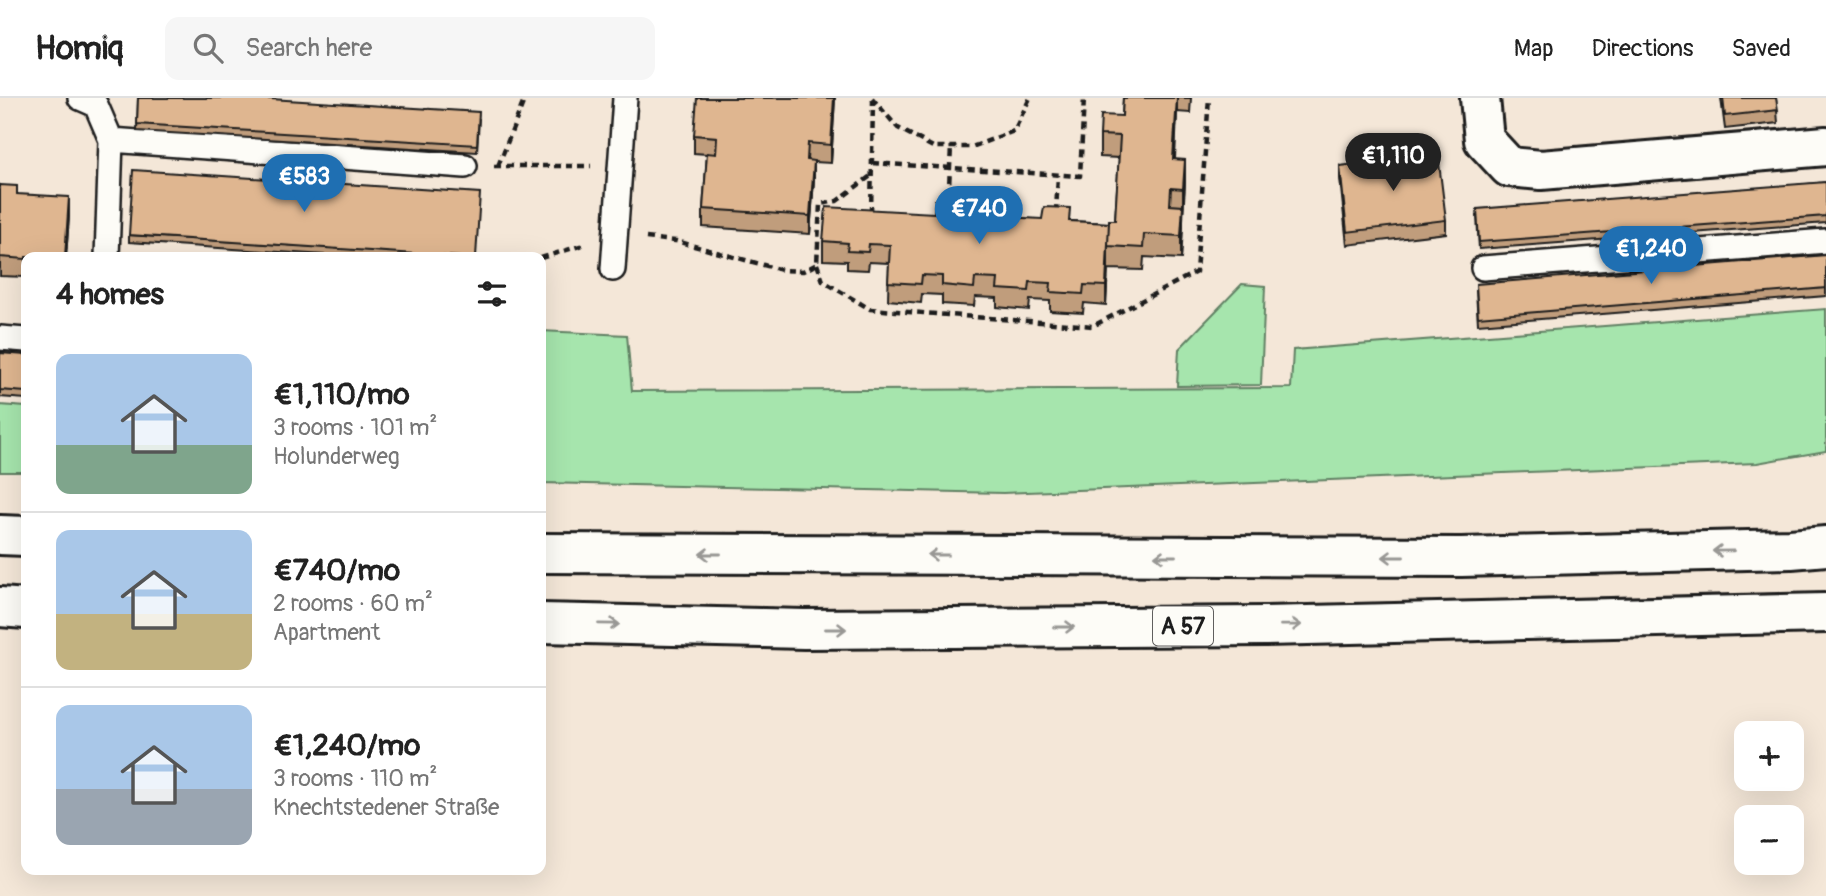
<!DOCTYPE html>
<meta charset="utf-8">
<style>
body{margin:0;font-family:Pangolin,sans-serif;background:#f6f6f6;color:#222;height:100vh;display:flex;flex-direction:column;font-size:26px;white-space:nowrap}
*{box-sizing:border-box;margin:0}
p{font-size:23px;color:#767676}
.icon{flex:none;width:38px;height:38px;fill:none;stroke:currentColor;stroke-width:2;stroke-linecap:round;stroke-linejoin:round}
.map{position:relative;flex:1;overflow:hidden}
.details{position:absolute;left:21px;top:154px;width:525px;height:623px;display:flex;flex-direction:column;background:#fff;border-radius:14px;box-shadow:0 7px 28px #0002}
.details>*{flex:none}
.tools{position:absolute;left:1734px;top:623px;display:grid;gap:14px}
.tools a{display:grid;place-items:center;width:70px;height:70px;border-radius:14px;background:#fff;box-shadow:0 7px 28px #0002;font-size:35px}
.price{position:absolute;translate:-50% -60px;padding:0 16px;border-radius:24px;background:#1f6fb2;color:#fff;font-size:23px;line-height:46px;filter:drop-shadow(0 2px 4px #0008)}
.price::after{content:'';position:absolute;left:50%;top:42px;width:21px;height:16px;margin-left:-10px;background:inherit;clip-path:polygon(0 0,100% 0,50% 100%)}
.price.on{background:#222;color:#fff}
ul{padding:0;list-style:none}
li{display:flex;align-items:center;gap:21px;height:175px;padding:0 35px}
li+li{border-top:2px solid #e0e0e0}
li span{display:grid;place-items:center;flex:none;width:196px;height:140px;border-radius:14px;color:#555}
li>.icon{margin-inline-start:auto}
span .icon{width:84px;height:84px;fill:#fffc;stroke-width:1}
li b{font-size:30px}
h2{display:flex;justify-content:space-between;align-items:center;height:84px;padding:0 35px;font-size:30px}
header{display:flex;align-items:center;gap:42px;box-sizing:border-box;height:98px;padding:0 35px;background:#fff;border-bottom:2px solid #e0e0e0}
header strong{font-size:33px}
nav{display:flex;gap:38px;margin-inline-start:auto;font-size:24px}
.search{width:490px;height:63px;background:#f6f6f6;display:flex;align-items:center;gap:18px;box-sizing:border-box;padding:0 24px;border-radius:14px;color:#767676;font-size:26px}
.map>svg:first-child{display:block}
.green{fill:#a6e5ad;stroke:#618064;stroke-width:2}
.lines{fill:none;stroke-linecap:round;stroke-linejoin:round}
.lane-casing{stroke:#1c1c1c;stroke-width:28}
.street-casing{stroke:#1c1c1c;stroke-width:44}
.highway-casing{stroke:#1c1c1c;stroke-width:44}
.path{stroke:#1c1c1c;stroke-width:4.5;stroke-dasharray:7 5;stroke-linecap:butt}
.lane{stroke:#fdfcf7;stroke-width:23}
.street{stroke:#fdfcf7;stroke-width:38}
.highway{stroke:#fdfcf7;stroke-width:38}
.wall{fill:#c09d7c;stroke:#1c1c1c;stroke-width:2}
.shaded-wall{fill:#9c7f65;stroke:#1c1c1c;stroke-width:2}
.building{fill:#dfb690;stroke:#1c1c1c;stroke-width:2}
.oneway{stroke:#989794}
.labels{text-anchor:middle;stroke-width:7;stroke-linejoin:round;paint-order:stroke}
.shield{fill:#fdfcf7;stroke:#605f5e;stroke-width:2}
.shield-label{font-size:23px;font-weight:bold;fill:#1c1c1c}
</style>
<header>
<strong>Homiq</strong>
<div class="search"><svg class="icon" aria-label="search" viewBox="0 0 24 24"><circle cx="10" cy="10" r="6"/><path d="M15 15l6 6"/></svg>Search here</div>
<nav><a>Map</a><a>Directions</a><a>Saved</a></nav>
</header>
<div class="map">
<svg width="1826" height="798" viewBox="0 0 1826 798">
<rect width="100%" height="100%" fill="#f4e7d8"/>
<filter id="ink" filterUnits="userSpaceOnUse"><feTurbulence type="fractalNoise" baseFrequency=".0143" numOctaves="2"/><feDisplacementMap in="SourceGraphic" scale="14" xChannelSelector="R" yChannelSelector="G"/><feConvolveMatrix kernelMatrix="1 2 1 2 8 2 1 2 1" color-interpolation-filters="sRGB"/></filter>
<g filter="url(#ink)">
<path class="green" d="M 1242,186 L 1265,188 L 1261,287 L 1177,288 L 1179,251 Z
M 1826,211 L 1826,353 L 1757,365 L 1003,395 L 541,385 L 541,233 L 627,237 L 632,293 L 1291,290 L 1293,252 Z
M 0,307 L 26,309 L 26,374 L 0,374 Z"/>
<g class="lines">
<g class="lane-casing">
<path id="lane" d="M 80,0 L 96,7 L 111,42 L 465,68
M 107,159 L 111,42
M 1483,170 L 1826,143
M 613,171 L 625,0
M 0,240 L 26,242"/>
</g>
<g class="street-casing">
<path id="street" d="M 1480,0 L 1484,42 L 1509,69 L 1541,72 L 1826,48"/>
</g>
<g class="highway-casing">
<path id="highway" d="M 0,437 L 26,438
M 541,455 L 1461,459 L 1791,451 L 1826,448
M 0,509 L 26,511
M 541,525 L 804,531 L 1265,528 L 1826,515"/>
</g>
<path class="path" d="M 872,0 L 898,30 L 933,49 L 972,49 L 1014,33 L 1030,0
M 872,65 L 1080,78 L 1084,0
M 494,68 L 591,68
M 498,68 L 525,0
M 948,108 L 951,49
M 1056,114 L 1058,77
M 871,115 L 873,2
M 646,140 L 676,143 L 782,172 L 803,173 L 817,166 L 820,106 L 837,103 L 872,77
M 541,160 L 583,147
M 817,166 L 823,183 L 870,211 L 1093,228 L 1196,174 L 1209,0"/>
<use href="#lane" class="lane"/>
<use href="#street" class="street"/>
<use href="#highway" class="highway"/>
</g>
<path class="wall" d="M 138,0 L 479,21 L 477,54 L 137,33 Z
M 835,0 L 831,65 L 814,64 L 814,81 L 810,136 L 703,129 L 703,111 L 707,56 L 694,55 L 694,37 Z
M 1123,0 L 1191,0 L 1190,15 L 1177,14 L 1175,61 L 1185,84 L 1181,161 L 1144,159 L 1143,172 L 1108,171 L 1108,168 L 1106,207 L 1084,205 L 1083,215 L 1050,213 L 1050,203 L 1030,202 L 1029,212 L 997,209 L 997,200 L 975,199 L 974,208 L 942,206 L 942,197 L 922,196 L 921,205 L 888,202 L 889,165 L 869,164 L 868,172 L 847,171 L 847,163 L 823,162 L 823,143 L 961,117 L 1109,125 L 1115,122 L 1119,60 L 1100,59 L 1100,37 L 1122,18 Z
M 1721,0 L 1776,0 L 1778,25 L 1725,31 Z
M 1340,68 L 1446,122 L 1446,135 L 1347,147 L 1340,81 Z
M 1826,84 L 1826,125 L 1479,151 L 1477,118 Z
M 0,87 L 17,96 L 69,118 L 66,159 L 26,159 L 26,179 L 0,178 Z
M 129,137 L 476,159 L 355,159 L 129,144 Z
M 1826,157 L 1826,198 L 1478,226 L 1476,193 Z
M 0,255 L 26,257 L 26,301 L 0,299 Z"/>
<path class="shaded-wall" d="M 834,0 L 835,0 L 831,65 L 831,47 Z
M 1177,0 L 1177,14 L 1173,83 L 1173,61 Z
M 1185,62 L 1185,84 L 1183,113 L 1183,91 Z
M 814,63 L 814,81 L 810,136 L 810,118 Z
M 69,99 L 69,118 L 66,159 L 65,159 Z
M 1183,108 L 1183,130 L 1181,161 L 1181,138 Z
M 1108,150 L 1108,168 L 1106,207 L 1106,188 Z"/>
<path class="building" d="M 138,0 L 254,0 L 479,14 L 477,47 L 137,26 Z
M 697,0 L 834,0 L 831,47 L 808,45 L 807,62 L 814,63 L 810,118 L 703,111 L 707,55 L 716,56 L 717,39 L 694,37 Z
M 1123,0 L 1177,0 L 1173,61 L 1185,62 L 1183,91 L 1171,90 L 1170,107 L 1183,108 L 1181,138 L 1144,136 L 1143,150 L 1108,148 L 1109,122 L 1115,122 L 1120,38 L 1100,37 L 1101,17 L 1122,18 Z
M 1723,0 L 1776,0 L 1778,12 L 1725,18 Z
M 1438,57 L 1446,122 L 1347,134 L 1340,68 Z
M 133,72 L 480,95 L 476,159 L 461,159 L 129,137 Z
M 1826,84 L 1826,118 L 1479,144 L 1477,111 Z
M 0,87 L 17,88 L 17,96 L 69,99 L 65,159 L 26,159 L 26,161 L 0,159 Z
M 935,102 L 961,103 L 961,117 L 1042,121 L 1044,109 L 1070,110 L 1069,123 L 1109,125 L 1106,188 L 1084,187 L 1083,196 L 1050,194 L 1051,185 L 1030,184 L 1029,193 L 997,191 L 998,181 L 975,180 L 974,190 L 942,187 L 942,178 L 922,177 L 921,186 L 888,184 L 890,147 L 869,146 L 868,154 L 847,153 L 848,145 L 823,143 L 826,109 L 934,115 Z
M 1826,157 L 1826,190 L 1478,219 L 1476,186 Z
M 0,255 L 26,257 L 26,294 L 0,292 Z"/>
<defs><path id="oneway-shaft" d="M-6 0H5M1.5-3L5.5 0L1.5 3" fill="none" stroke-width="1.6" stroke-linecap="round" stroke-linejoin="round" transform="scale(1.75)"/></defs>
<g class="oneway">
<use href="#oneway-shaft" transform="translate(1723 453) rotate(179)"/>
<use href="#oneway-shaft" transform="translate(710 456) rotate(-180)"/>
<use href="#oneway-shaft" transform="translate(938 457) rotate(-180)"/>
<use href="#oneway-shaft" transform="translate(1165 458) rotate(-180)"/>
<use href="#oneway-shaft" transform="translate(1393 459) rotate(-180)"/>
<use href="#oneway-shaft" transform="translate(609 526) rotate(1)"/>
<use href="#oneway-shaft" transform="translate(1291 527) rotate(-1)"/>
<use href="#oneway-shaft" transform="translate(1064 529)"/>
<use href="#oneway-shaft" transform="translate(836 531)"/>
</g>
</g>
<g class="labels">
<rect class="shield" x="1153" y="508.5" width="60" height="39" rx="5"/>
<g class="shield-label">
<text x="1183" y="536">A 57</text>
</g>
</g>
</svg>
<div class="tools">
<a>+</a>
<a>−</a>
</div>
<b class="price on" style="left:1393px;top:95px">€1,110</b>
<b class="price" style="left:304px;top:116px">€583</b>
<b class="price" style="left:979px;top:148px">€740</b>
<b class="price" style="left:1651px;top:188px">€1,240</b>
<section class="details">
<h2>4 homes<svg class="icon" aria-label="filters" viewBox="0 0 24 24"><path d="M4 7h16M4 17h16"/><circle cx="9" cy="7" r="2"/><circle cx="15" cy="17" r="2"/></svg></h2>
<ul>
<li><span style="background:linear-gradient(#a9c7e8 65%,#7fa58c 0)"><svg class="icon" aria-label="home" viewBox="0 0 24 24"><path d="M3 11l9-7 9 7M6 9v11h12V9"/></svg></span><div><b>€1,110/mo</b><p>3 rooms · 101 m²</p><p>Holunderweg</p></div></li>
<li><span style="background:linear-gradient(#a9c7e8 60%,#c2b280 0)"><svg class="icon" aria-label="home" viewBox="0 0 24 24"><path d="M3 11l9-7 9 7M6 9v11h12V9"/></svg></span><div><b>€740/mo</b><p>2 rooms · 60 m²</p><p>Apartment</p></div></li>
<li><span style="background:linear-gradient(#a9c7e8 60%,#9aa5b1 0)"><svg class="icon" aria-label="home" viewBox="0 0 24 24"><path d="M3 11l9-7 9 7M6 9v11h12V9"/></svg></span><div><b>€1,240/mo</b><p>3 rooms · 110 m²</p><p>Knechtstedener Straße</p></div></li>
</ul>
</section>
</div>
